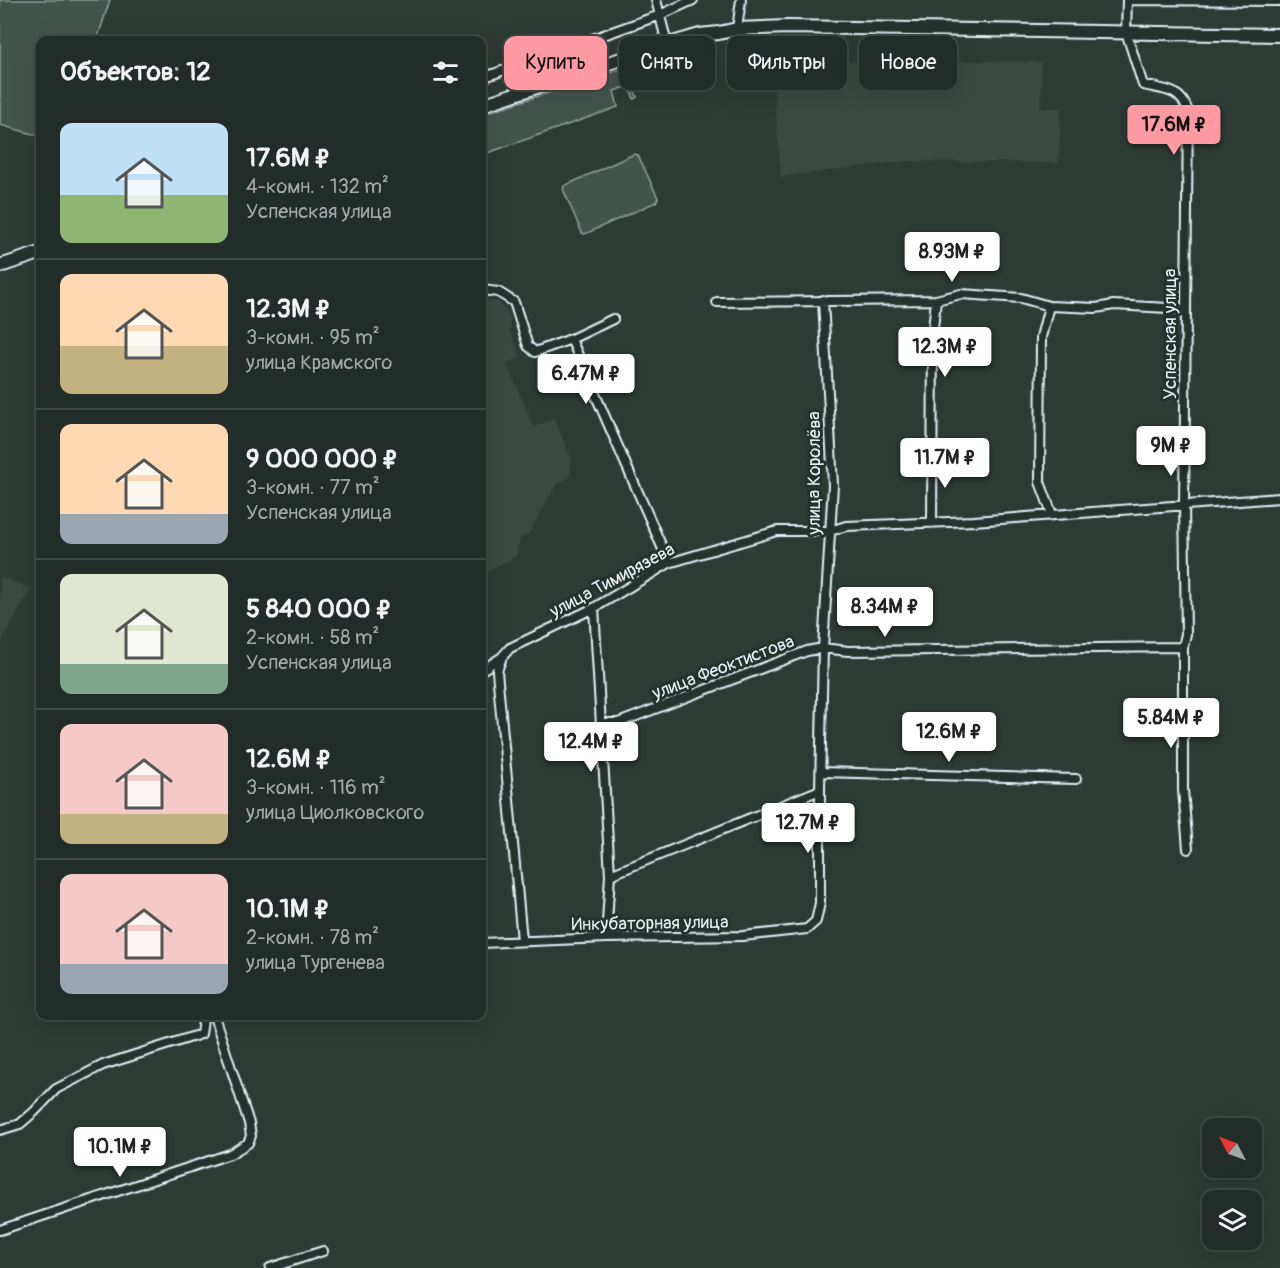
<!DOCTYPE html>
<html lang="ru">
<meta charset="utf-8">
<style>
body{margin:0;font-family:Pangolin,sans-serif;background:#2a3430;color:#f1f3f6;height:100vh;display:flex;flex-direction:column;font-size:22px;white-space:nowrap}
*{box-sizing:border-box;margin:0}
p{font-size:20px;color:#a2a7a8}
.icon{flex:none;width:33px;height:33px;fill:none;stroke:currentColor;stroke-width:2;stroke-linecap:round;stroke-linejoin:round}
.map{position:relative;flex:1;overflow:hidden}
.panel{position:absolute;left:36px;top:36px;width:450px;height:984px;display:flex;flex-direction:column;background:#222c28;border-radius:12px;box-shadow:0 6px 24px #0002,0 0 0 2px #3f4845}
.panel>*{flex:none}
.guide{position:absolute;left:504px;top:36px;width:570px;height:54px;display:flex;gap:12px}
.needle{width:39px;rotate:311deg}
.fabs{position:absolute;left:1202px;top:1118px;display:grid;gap:12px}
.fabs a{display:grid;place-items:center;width:60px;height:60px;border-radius:12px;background:#222c28;box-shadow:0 6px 24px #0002,0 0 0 2px #3f4845;font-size:30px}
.price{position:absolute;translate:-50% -51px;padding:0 14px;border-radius:6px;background:#fff;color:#222;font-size:20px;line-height:39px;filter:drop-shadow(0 2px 3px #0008)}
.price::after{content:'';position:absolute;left:50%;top:36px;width:18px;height:14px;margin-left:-9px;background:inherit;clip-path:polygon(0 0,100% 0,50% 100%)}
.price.on{background:#ff9aa2;color:#111}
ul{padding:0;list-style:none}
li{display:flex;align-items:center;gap:18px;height:150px;padding:0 24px}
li+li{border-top:2px solid #3f4845}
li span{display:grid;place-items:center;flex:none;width:168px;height:120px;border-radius:12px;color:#555}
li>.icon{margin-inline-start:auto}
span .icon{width:72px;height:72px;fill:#fffc;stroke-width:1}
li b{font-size:26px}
h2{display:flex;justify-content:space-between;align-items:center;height:72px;padding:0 24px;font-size:26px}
.pill{padding:0 21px;border-radius:12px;background:#222c28;box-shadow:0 6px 24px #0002,0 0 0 2px #3f4845;font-size:21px;line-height:54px}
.pill.on{background:#ff9aa2;color:#111}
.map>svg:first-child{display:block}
.built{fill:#3b4843}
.green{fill:#45524e;stroke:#96a2a3;stroke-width:1.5}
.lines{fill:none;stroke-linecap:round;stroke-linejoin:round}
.street-casing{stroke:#e8f1f8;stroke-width:12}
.primary-casing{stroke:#e8f1f8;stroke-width:16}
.street{stroke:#26332d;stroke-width:8}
.primary{stroke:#26332d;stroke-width:12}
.labels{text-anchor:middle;stroke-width:6;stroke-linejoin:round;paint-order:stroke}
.street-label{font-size:18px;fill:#e8f1f8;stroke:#26332d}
</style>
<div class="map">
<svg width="1280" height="1268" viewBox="0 0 1280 1268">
<rect width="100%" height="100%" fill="#2e3b35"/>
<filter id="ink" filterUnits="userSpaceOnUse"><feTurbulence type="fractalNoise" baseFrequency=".0167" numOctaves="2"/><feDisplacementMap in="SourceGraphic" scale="12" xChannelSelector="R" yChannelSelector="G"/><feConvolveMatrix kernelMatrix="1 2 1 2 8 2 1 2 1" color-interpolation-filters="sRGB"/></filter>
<g filter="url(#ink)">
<path class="built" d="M 888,60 L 1041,62 L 1041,108 L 1061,108 L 1059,163 L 903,161 L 781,177 L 772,66 Z
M 482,300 L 499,302 L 510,318 L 510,331 L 521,357 L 507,364 L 534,427 L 554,418 L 571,458 L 570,477 L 556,485 L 529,533 L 520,539 L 516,556 L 482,574 Z
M 0,577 L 32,588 L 0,644 Z"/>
<path class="green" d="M 0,0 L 110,0 L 97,40 L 40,40 L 40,136 L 0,125 Z
M 626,68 L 637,97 L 634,99 L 629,86 L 614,91 L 618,107 L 482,155 L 482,114 Z
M 634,154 L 638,155 L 658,198 L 656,202 L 585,234 L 582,233 L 563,189 L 564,186 Z"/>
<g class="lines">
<g class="street-casing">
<path id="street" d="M 656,0 L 667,44
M 1127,0 L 1126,32 L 1143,85 C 1164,90 1180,88 1188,111 L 1184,505 L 1186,634 L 1183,647 L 1183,790 L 1188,849
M 1127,0 L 1280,1
M 737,29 L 741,0
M 482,78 L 660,15 L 693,0
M 482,290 L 498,292 L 514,302 L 528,346 L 535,352 L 571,339 L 669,563
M 717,302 L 936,300 L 961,294 L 1021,298 L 1049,306 L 1096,308 L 1114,305 L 1185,309
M 1049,306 L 1041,337 L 1040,482 L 1052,514
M 571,339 L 613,319
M 932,523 L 933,329 L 936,300
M 594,608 L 610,875 L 606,938
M 502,657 L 497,671 L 522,940
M 482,670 L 502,657 L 510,648 L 594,608 L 669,563 L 777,531 L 830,531 L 846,526 L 974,521 L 1280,498
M 600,723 L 618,723 L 807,651 L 823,648 L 848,651 L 1183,647
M 821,772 L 1076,779
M 610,875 L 820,790
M 482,943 L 606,938 L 743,936 L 807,929 L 816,921 L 820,903 L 820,790 L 823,648 L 833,485 L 823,300
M 0,1130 L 20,1124 L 34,1112 L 56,1089 L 103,1065 L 201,1034 L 203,1020 L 202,1016
M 0,1230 L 230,1154 L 248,1143 L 251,1136 L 249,1123 L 214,1016
M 270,1268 L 323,1251"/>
</g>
<g class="primary-casing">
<path id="primary" d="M 482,105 L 642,52 L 700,35 L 719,33 L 737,29 L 787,27 L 1280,35
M 0,266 L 40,253"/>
</g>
<use href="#street" class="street"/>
<use href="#primary" class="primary"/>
</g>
</g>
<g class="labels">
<g class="street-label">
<text transform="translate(1170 334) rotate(-90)" y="6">Успенская улица</text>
<text transform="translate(814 473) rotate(-90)" y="6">улица Королёва</text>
<text transform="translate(612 580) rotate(-28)" y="6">улица Тимирязева</text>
<text transform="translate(723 667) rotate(-21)" y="6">улица Феоктистова</text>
<text transform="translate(650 923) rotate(-1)" y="6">Инкубаторная улица</text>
</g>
</g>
</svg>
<div class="fabs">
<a><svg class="needle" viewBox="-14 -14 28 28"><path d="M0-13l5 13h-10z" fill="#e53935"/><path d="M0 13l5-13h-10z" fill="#a2a7a8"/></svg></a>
<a><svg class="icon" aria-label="layers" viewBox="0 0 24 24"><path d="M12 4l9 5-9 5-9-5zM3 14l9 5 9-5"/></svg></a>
</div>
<b class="price on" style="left:1174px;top:156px">17.6M ₽</b>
<b class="price" style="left:952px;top:283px">8.93M ₽</b>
<b class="price" style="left:945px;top:378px">12.3M ₽</b>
<b class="price" style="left:586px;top:405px">6.47M ₽</b>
<b class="price" style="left:1171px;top:477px">9M ₽</b>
<b class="price" style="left:945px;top:489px">11.7M ₽</b>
<b class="price" style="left:885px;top:638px">8.34M ₽</b>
<b class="price" style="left:1171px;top:749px">5.84M ₽</b>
<b class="price" style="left:949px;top:763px">12.6M ₽</b>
<b class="price" style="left:591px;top:773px">12.4M ₽</b>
<b class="price" style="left:808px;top:854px">12.7M ₽</b>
<b class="price" style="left:120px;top:1178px">10.1M ₽</b>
<div class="guide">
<a class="pill on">Купить</a>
<a class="pill">Снять</a>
<a class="pill">Фильтры</a>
<a class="pill">Новое</a>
</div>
<section class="panel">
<h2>Объектов: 12<svg class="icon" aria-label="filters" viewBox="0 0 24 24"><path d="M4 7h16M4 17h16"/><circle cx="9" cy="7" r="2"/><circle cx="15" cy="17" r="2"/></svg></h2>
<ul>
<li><span style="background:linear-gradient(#bfe0f5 60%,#8fb573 0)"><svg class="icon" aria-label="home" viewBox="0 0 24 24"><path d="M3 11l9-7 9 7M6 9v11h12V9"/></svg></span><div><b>17.6M ₽</b><p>4-комн. · 132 m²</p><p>Успенская улица</p></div></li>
<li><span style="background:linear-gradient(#ffd9b3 60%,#c2b280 0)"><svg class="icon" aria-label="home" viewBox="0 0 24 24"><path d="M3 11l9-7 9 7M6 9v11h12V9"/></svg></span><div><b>12.3M ₽</b><p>3-комн. · 95 m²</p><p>улица Крамского</p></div></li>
<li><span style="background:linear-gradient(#ffd9b3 75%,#9aa5b1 0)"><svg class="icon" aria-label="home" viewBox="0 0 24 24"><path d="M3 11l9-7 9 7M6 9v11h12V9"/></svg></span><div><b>9 000 000 ₽</b><p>3-комн. · 77 m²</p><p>Успенская улица</p></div></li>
<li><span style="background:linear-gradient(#dfe7d0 75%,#7fa58c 0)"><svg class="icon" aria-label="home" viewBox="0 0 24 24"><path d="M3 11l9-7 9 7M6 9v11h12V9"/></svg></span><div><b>5 840 000 ₽</b><p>2-комн. · 58 m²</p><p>Успенская улица</p></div></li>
<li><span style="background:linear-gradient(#f6c9c9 75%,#c2b280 0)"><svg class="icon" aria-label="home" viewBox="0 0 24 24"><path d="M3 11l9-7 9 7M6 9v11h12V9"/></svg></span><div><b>12.6M ₽</b><p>3-комн. · 116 m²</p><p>улица Циолковского</p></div></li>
<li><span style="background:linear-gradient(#f6c9c9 75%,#9aa5b1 0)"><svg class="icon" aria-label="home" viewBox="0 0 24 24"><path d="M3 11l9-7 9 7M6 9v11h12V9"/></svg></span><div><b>10.1M ₽</b><p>2-комн. · 78 m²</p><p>улица Тургенева</p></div></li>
</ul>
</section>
</div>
